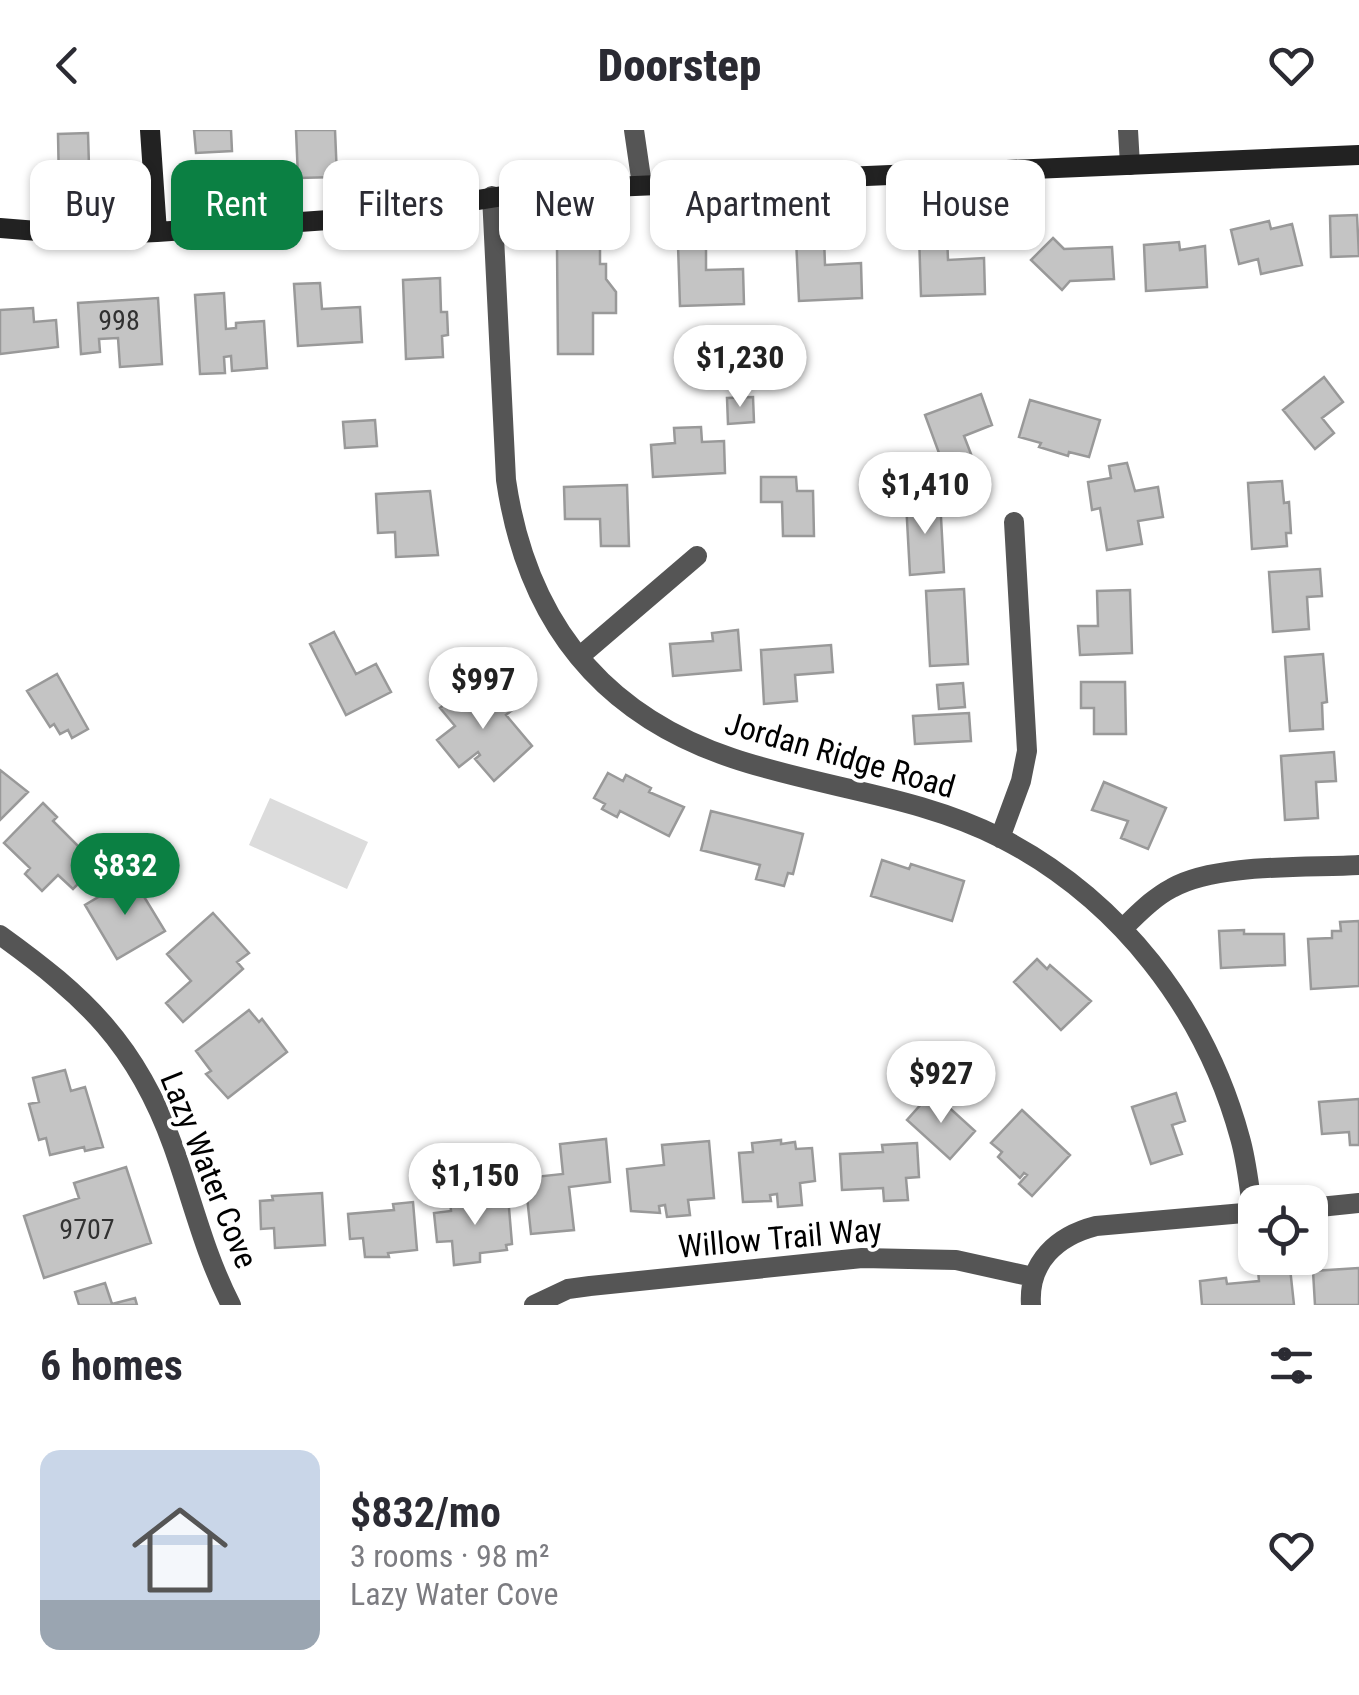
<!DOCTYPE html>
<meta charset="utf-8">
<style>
body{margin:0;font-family:"Roboto Condensed",sans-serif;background:#f2f2f3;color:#2b2b33;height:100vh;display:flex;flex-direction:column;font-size:38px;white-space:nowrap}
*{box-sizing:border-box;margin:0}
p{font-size:32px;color:#7c7c81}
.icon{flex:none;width:55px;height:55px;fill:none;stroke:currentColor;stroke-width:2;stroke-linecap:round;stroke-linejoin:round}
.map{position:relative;height:1175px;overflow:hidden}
.sheet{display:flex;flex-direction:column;background:#fff;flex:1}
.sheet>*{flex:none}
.hud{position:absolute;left:30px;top:30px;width:1300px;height:90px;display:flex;gap:20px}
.fabs{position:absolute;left:1238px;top:1055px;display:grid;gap:20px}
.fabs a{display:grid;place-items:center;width:90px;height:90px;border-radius:20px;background:#fff;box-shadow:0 2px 8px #0004;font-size:50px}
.price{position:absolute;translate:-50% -85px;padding:0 22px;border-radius:35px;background:#fff;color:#222;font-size:32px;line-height:65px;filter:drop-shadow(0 2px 5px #0008)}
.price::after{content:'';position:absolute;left:50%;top:60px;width:30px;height:22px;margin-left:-15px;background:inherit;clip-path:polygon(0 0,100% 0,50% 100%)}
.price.on{background:#0b8043;color:#fff}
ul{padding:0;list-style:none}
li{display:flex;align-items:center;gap:30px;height:250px;padding:0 40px}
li+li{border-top:2px solid #e1e1e2}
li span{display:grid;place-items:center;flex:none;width:280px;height:200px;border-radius:20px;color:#555}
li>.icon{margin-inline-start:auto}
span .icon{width:120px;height:120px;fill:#fffc;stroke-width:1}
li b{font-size:42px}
h2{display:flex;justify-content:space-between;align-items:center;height:120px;padding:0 40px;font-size:42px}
.chip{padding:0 35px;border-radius:20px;background:#fff;box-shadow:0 2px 8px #0004;font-size:35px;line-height:90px}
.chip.on{background:#0b8043;color:#fff}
header{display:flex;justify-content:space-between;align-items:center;height:130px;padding:0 40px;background:#fff;font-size:45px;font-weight:800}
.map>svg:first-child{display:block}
.green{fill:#dcdcdc}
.building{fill:#c4c4c4;stroke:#999;stroke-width:2.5}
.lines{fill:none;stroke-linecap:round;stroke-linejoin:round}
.street{stroke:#555;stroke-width:20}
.secondary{stroke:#222;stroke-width:20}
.labels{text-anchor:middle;stroke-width:8;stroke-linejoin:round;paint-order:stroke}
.number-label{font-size:28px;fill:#313131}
.street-label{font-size:32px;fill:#000;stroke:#fff}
</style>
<header><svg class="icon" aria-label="back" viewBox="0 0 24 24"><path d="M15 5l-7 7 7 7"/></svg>Doorstep<svg class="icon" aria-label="heart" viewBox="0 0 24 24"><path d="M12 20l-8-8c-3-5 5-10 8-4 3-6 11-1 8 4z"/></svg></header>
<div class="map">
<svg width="1359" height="1175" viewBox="0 0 1359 1175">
<rect width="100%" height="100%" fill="#fff"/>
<path class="green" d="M 270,668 L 368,712 L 347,759 L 249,715 Z"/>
<path class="building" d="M 194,0 L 231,0 L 232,21 L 196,23 Z
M 296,0 L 335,0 L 337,47 L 298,48 Z
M 88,3 L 89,36 L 83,36 L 84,56 L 59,56 L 58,4 Z
M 1357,85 L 1359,126 L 1331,127 L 1330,86 Z
M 1269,91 L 1271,99 L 1292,94 L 1302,135 L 1261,144 L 1258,129 L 1239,134 L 1231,100 Z
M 947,103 L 948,130 L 984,128 L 985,164 L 921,166 L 919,104 Z
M 824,108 L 825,135 L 861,133 L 862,168 L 799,171 L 796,109 Z
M 1053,108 L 1064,119 L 1112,117 L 1114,149 L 1070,151 L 1062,160 L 1031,130 Z
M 1179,112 L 1180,120 L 1205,116 L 1207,157 L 1146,161 L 1144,115 Z
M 706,113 L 706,140 L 743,139 L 744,174 L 680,176 L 678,115 Z
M 600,116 L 600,134 L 606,134 L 606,149 L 616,162 L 616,183 L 593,183 L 593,224 L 558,224 L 557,117 Z
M 440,148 L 441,182 L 447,182 L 448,205 L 442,206 L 443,227 L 406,229 L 403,150 Z
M 320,153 L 322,179 L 360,177 L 362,212 L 298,216 L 294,154 Z
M 224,163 L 226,199 L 236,198 L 236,193 L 264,191 L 267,238 L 232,241 L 231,226 L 224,227 L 225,243 L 200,244 L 195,165 Z
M 158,168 L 162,234 L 120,237 L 118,208 L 99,209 L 100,222 L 81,224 L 78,173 Z
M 33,178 L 34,192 L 56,190 L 58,217 L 0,224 L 0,180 Z
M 770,221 L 772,252 L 748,254 L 746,222 Z
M 1324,247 L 1343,272 L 1322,288 L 1334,303 L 1315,319 L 1283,280 Z
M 981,264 L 992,295 L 964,306 L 971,324 L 943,334 L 925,285 Z
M 753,267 L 754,292 L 728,294 L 727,268 Z
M 1030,270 L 1100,290 L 1089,327 L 1069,322 L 1068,326 L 1039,317 L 1041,313 L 1019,307 Z
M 375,290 L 377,316 L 345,318 L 343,292 Z
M 701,297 L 702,312 L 724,311 L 725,343 L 653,347 L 651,315 L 675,313 L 674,298 Z
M 1127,333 L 1135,361 L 1158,357 L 1163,387 L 1138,391 L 1142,414 L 1107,420 L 1100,378 L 1092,380 L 1088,352 L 1111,348 L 1109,336 Z
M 761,347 L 796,347 L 797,361 L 813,361 L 814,406 L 783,406 L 782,372 L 761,372 Z
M 1282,351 L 1284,373 L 1289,372 L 1291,403 L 1286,403 L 1287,416 L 1252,419 L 1248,353 Z
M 627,355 L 629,416 L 601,416 L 600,389 L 565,389 L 564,357 Z
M 430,361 L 438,425 L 396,427 L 395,402 L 378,403 L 376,364 Z
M 940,369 L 944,442 L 910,445 L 906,372 Z
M 1320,439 L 1322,466 L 1307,467 L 1309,499 L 1273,502 L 1269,442 Z
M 964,459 L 968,534 L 930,536 L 926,461 Z
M 1130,460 L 1132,523 L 1080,525 L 1078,496 L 1098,496 L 1097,461 Z
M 738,500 L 741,540 L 673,546 L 670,514 L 713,511 L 712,503 Z
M 334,502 L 356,544 L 376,534 L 391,562 L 346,585 L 310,514 Z
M 831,515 L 833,542 L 795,545 L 797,571 L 764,574 L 761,520 Z
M 1323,524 L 1327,572 L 1322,573 L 1323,599 L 1290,601 L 1285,527 Z
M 57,544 L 88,599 L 72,608 L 68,600 L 60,604 L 54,594 L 50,597 L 27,561 Z
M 1081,552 L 1125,552 L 1126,604 L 1094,604 L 1094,578 L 1081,578 Z
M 963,553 L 965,577 L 939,579 L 937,555 Z
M 500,556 L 517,576 L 506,585 L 532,616 L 494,651 L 475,629 L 480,625 L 478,622 L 459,637 L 437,610 L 455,596 L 440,578 L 466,557 L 479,572 Z
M 969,583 L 971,611 L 915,614 L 913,586 Z
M 1334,622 L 1336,651 L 1316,652 L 1318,688 L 1285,690 L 1281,626 Z
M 0,640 L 28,662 L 0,690 Z
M 608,643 L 623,651 L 626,645 L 651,658 L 649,662 L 684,677 L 669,706 L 620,681 L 617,687 L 602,679 L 605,674 L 594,668 Z
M 1104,652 L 1166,678 L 1148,719 L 1121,708 L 1128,691 L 1092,680 Z
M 43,673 L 57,687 L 53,691 L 97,735 L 73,759 L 58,745 L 42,761 L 25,744 L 30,738 L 4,713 Z
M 711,681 L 803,704 L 793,744 L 788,743 L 784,756 L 756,749 L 760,735 L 701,720 Z
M 882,730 L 909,739 L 911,734 L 964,751 L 952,791 L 871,766 Z
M 132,747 L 165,801 L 117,829 L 85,775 Z
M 213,783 L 249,823 L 237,832 L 243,839 L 183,892 L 166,873 L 191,851 L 167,824 Z
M 1359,791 L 1359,856 L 1311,859 L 1308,809 L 1332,808 L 1332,801 L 1341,801 L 1340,792 Z
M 1244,800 L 1244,804 L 1284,804 L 1285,835 L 1221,838 L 1219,801 Z
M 1037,829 L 1047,839 L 1050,835 L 1091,871 L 1061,900 L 1014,852 Z
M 249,880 L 259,892 L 262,889 L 287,922 L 228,968 L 206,944 L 211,941 L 196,921 Z
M 65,940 L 71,961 L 85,957 L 103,1017 L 85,1021 L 84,1017 L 50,1025 L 46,1008 L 39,1010 L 29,974 L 39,972 L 33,948 Z
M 932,962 L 975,1001 L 950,1029 L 907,990 Z
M 1176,963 L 1185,991 L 1172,995 L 1182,1024 L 1151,1034 L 1132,977 Z
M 1359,969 L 1359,1015 L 1350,1015 L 1349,1002 L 1322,1004 L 1319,972 Z
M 1022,980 L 1070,1025 L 1032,1066 L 1019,1054 L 1027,1045 L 1024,1043 L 1020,1048 L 998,1027 L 1002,1022 L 991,1013 Z
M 606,1009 L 610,1052 L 569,1057 L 574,1100 L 531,1104 L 525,1048 L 563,1044 L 560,1014 Z
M 781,1010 L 781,1014 L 795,1012 L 796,1019 L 812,1018 L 815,1051 L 800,1053 L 802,1075 L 778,1077 L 777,1064 L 770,1065 L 771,1071 L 743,1072 L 739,1023 L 753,1022 L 752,1013 Z
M 709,1011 L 714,1068 L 688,1070 L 690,1085 L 667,1087 L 665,1075 L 659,1076 L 660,1083 L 631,1081 L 627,1039 L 664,1035 L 662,1015 Z
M 917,1013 L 919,1047 L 906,1048 L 908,1070 L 884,1071 L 883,1058 L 842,1060 L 840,1024 L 883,1022 L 882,1015 Z
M 126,1037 L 151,1113 L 44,1148 L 24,1086 L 79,1068 L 74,1053 Z
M 322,1063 L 325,1115 L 275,1118 L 274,1098 L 261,1099 L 260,1071 L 273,1070 L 272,1066 Z
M 508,1066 L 512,1114 L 506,1115 L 507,1120 L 480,1123 L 480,1132 L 454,1135 L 452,1111 L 437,1112 L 434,1083 L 451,1081 L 450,1070 L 473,1068 L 473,1073 L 486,1072 L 486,1068 Z
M 413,1072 L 417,1120 L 388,1123 L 389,1127 L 365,1127 L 363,1108 L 350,1109 L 348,1084 L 394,1080 L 393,1074 Z
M 1290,1138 L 1294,1175 L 1202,1175 L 1200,1151 L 1226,1148 L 1227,1154 L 1259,1151 L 1258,1140 Z
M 1359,1138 L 1359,1175 L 1315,1175 L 1313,1141 Z
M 105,1153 L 112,1174 L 135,1168 L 137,1175 L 79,1175 L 75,1162 Z"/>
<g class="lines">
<path class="street" d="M 634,0 L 642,55
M 1128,0 L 1130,35
M 492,66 L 506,350 C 526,487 598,583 732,628 C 820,658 917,665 1001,708 C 1119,769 1205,879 1240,1008 C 1247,1032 1249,1058 1253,1082
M 579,527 L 697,426
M 1000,708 L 1021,651 L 1027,621 L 1014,392
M 1123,798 C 1139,783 1153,768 1172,758 C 1216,733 1307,738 1359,735
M 0,805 C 85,866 137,915 173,1016 C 192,1069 205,1125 231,1175
M 1310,1078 L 1359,1073
M 534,1175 L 568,1159 L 590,1156 L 862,1128 L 956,1130 L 1033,1147
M 1031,1175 C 1028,1132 1057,1106 1096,1096 L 1255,1082"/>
<path class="secondary" d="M 150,0 L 157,102
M 0,98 L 87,105 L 157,102 L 371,87 L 541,60 L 1359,25"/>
</g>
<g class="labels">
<g class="number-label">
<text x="119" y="200">998</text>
<text x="87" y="1109">9707</text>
</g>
<g class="street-label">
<text transform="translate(840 625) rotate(16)" y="11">Jordan Ridge Road</text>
<text transform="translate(209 1040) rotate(68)" y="11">Lazy Water Cove</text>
<text transform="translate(780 1108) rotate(-5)" y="11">Willow Trail Way</text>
</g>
</g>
</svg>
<div class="fabs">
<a><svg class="icon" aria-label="locate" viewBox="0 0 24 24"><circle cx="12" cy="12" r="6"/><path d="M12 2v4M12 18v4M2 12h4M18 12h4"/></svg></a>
</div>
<b class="price" style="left:740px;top:280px">$1,230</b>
<b class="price" style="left:925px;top:407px">$1,410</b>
<b class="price" style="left:483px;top:602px">$997</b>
<b class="price on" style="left:125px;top:788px">$832</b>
<b class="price" style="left:941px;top:996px">$927</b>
<b class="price" style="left:475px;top:1098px">$1,150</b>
<div class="hud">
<a class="chip">Buy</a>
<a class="chip on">Rent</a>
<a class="chip">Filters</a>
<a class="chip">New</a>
<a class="chip">Apartment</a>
<a class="chip">House</a>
</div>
</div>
<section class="sheet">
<h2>6 homes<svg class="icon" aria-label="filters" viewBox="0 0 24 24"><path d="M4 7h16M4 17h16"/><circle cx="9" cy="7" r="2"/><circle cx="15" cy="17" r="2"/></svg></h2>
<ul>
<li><span style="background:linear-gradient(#c9d6e8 75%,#9aa5b1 0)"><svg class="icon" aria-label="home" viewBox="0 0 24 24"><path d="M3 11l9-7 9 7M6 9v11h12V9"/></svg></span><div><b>$832/mo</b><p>3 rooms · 98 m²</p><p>Lazy Water Cove</p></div><svg class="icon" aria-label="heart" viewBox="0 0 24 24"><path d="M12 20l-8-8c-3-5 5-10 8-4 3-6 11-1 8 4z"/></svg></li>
</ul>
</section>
